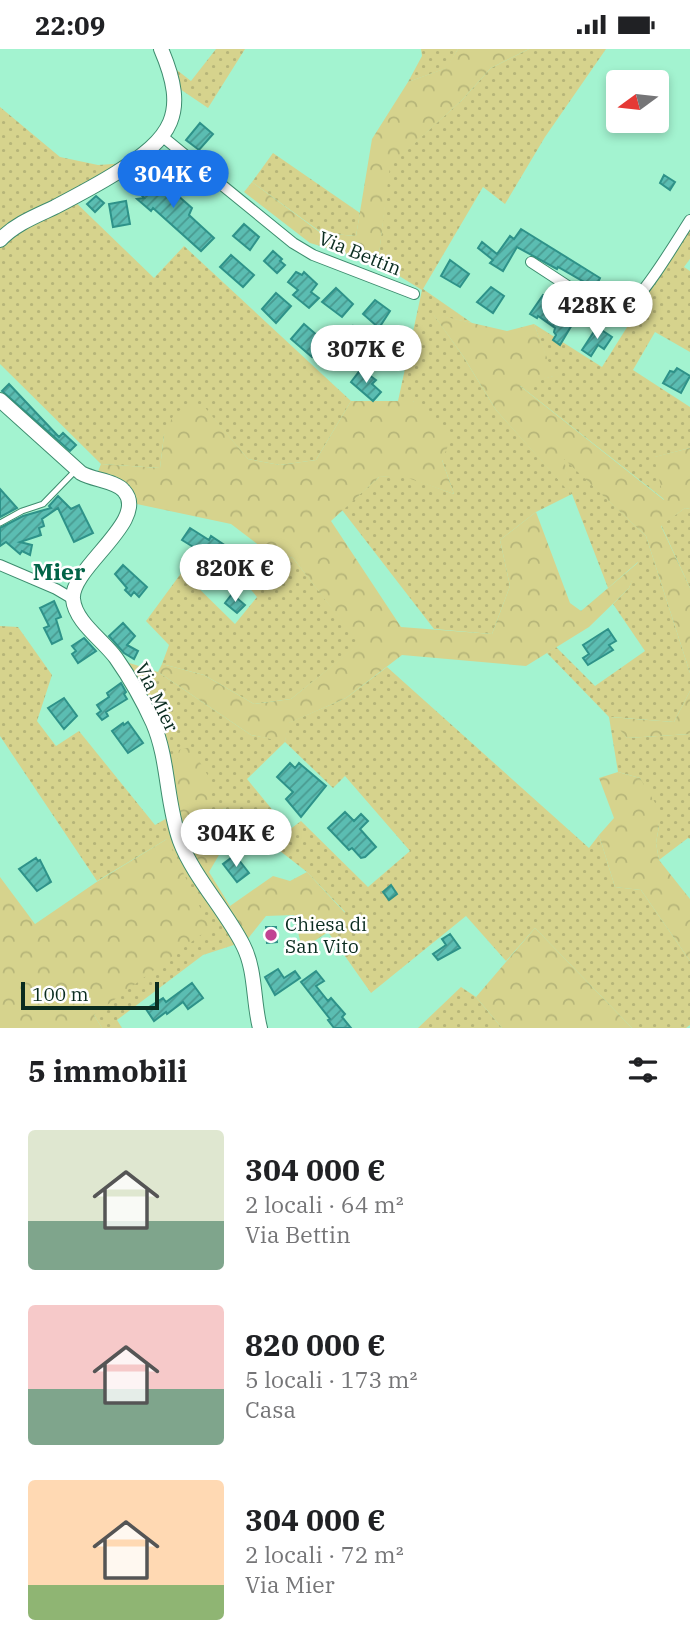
<!DOCTYPE html>
<html lang="it">
<meta charset="utf-8">
<style>
body{margin:0;font-family:"IBM Plex Serif",serif;background:#f2f2f2;color:#202124;height:100vh;display:flex;flex-direction:column;font-size:26px;white-space:nowrap}
*{box-sizing:border-box;margin:0}
p{font-size:23px;color:#757577}
.icon{flex:none;width:38px;height:38px;fill:none;stroke:currentColor;stroke-width:2;stroke-linecap:round;stroke-linejoin:round}
.map{position:relative;height:979px;overflow:hidden}
.panel{display:flex;flex-direction:column;background:#fff;flex:1}
.panel>*{flex:none}
.needle{width:46px;rotate:255deg}
.tools{position:absolute;left:606px;top:21px;display:grid;gap:14px}
.tools a{display:grid;place-items:center;width:63px;height:63px;border-radius:7px;background:#fff;box-shadow:0 4px 10px #0003;font-size:35px}
.scale{position:absolute;left:21px;bottom:18px;width:138px;box-sizing:border-box;padding-left:7px;border:4px solid #0a2c20;border-top:0;font-size:19px;line-height:24px;white-space:nowrap;color:#0a2c20;-webkit-text-stroke:5px #fff;paint-order:stroke}
.price{position:absolute;translate:-50% -60px;padding:0 16px;border-radius:24px;background:#fff;color:#222;font-size:23px;line-height:46px;filter:drop-shadow(0 2px 4px #0008)}
.price::after{content:'';position:absolute;left:50%;top:42px;width:21px;height:16px;margin-left:-10px;background:inherit;clip-path:polygon(0 0,100% 0,50% 100%)}
.price.current{background:#1a73e8;color:#fff}
ul{padding:0;list-style:none}
li{display:flex;align-items:center;gap:21px;height:175px;padding:0 28px}
li span{display:grid;place-items:center;flex:none;width:196px;height:140px;border-radius:7px;color:#555}
li>.icon{margin-inline-start:auto}
span .icon{width:84px;height:84px;fill:#fffc;stroke-width:1}
li b{font-size:30px}
h2{display:flex;justify-content:space-between;align-items:center;height:84px;padding:0 28px;font-size:30px}
.status{display:flex;justify-content:space-between;align-items:center;height:49px;padding:0 35px;background:#fff;direction:ltr}
.status svg{height:19px;fill:currentColor}
.map>svg:first-child{display:block}
.grass{fill:url(#grass-dots);fill-rule:evenodd}
.forest{fill:url(#forest-crowns)}
.building{fill:url(#building-hatch);stroke:#2e9289;stroke-width:2}
.lines{fill:none;stroke-linecap:round;stroke-linejoin:round}
.lane-casing{stroke:#3d8c6e;stroke-width:7}
.street-casing{stroke:#3d8c6e;stroke-width:12}
.secondary-casing{stroke:#3d8c6e;stroke-width:16}
.lane{stroke:#fff;stroke-width:5}
.street{stroke:#fff;stroke-width:10}
.secondary{stroke:#fff;stroke-width:14}
.poi-dot{fill:#c14392;stroke:#fff;stroke-width:2.5}
.labels{text-anchor:middle;stroke-width:5;stroke-linejoin:round;paint-order:stroke}
.street-label{font-size:19px;fill:#0a2c20;stroke:#fff}
.poi-label{font-size:19px;fill:#0a2c20;stroke:#fff;text-anchor:start}
.quarter-label{font-size:23px;font-weight:bold;fill:#026347;stroke:#fff}
</style>
<div class="status"><b>22:09</b><svg viewBox="0 0 49 12"><path d="M0 12V9h3v3zM5 12V6h3v6zM10 12V3h3v9zM15 12V0h3v12zM26 1h20v11H26zM47 4h2v5h-2z"/></svg></div>
<div class="map">
<svg width="690" height="979" viewBox="0 0 690 979">
<defs>
<pattern id="grass-dots" width="8" height="8" patternUnits="userSpaceOnUse" patternTransform="scale(1.75)"><rect width="8" height="8" fill="#d6d38d"/><path d="M2 2h.1M6 6h.1" fill="none" stroke="#b6b579" stroke-width="1.8" stroke-linecap="round"/></pattern>
<pattern id="forest-crowns" width="20" height="18" patternUnits="userSpaceOnUse" patternTransform="scale(1.75)"><rect width="20" height="18" fill="#d6d38d"/><path d="M2 6a3 3 0 1 1 6 0M12 15a3 3 0 1 1 6 0" fill="none" stroke="#b6b579"/></pattern>
<pattern id="building-hatch" width="6" height="6" patternUnits="userSpaceOnUse" patternTransform="scale(1.75)"><rect width="6" height="6" fill="#5bbdb2"/><path d="M-1 1l2-2M0 6l6-6M5 7l2-2" fill="none" stroke="#499a90"/></pattern>
</defs>
<rect width="100%" height="100%" fill="#a3f3d0"/>
<path class="grass" d="M 216,0 L 245,0 L 208,59 L 177,38 L 159,7 L 191,32 Z
M 421,0 L 458,0 L 447,19 L 408,33 L 422,7 Z
M 529,0 L 606,0 L 545,88 L 505,155 L 483,138 L 423,240 L 472,274 L 434,266 L 463,307 L 496,361 L 570,443 L 563,408 L 646,487 L 690,624 L 690,642 L 674,673 L 611,668 L 627,689 L 690,685 L 690,790 L 688,789 L 659,811 L 656,794 L 659,777 L 640,729 L 618,723 L 609,668 L 547,604 L 556,598 L 595,637 L 645,602 L 613,555 L 629,539 L 638,513 L 608,539 L 572,445 L 536,463 L 500,491 L 510,537 L 492,585 L 434,580 L 342,461 L 379,428 L 402,426 L 454,445 L 442,411 L 413,352 L 398,352 L 422,241 L 378,214 L 389,117 L 462,51 L 491,19 Z
M 0,58 L 60,108 L 98,116 L 127,114 L 66,144 L 154,229 L 184,197 L 351,352 L 316,411 L 280,416 L 248,410 L 202,356 L 164,386 L 160,419 L 101,415 L 0,315 Z
M 273,104 L 360,164 L 356,187 L 322,184 L 252,133 Z
M 690,178 L 690,210 L 684,218 L 690,222 L 690,303 L 655,283 L 633,321 L 690,358 L 690,399 L 655,408 L 665,451 L 519,336 L 553,327 L 534,275 L 602,318 Z
M 685,459 L 690,460 L 690,539 L 661,476 Z
M 265,501 L 293,509 L 360,595 L 291,650 L 254,655 L 204,626 L 162,615 L 169,596 L 146,572 L 182,523 L 235,575 L 257,548 L 242,530 Z
M 0,577 L 18,578 L 52,626 L 37,672 L 56,697 L 79,682 L 155,776 L 176,764 L 246,892 L 203,906 L 117,971 L 122,979 L 102,979 L 94,966 L 167,790 L 97,832 L 0,687 Z
M 123,612 L 158,623 L 251,686 L 285,692 L 288,674 L 346,649 L 387,618 L 589,799 L 599,786 L 615,838 L 641,841 L 690,912 L 690,976 L 686,979 L 632,979 L 535,879 L 506,912 L 466,867 L 371,944 L 328,883 L 345,863 L 307,823 L 244,774 L 233,782 L 225,759 L 208,767 L 171,739 ZM 285,693 L 333,739 L 345,727 L 410,802 L 368,838 L 301,772 L 289,781 L 247,730 Z
M 461,938 L 476,948 L 502,979 L 418,979 Z"/>
<path class="forest" d="M 458,0 L 529,0 L 491,19 L 462,51 L 390,117 L 378,214 L 310,194 L 244,143 L 252,133 L 321,184 L 356,187 L 372,90 L 408,33 L 446,19 Z
M 433,265 L 507,282 L 534,275 L 554,327 L 520,337 L 664,451 L 654,408 L 690,399 L 690,460 L 685,459 L 661,477 L 690,539 L 690,624 L 646,487 L 564,410 L 571,445 L 496,361 L 463,307 Z
M 351,352 L 413,352 L 453,385 L 442,411 L 454,445 L 402,427 L 379,428 L 331,472 L 401,578 L 492,585 L 510,537 L 500,491 L 536,463 L 570,554 L 581,562 L 640,512 L 629,539 L 589,578 L 526,617 L 402,606 L 346,649 L 289,674 L 285,693 L 251,686 L 158,623 L 162,615 L 204,626 L 254,655 L 291,650 L 359,595 L 293,509 L 265,501 L 231,475 L 132,454 L 95,430 L 101,415 L 160,419 L 164,386 L 175,363 L 202,355 L 248,410 L 280,416 L 316,411 Z
M 690,642 L 690,685 L 627,689 L 609,668 L 674,673 Z
M 191,698 L 211,732 L 208,766 L 225,759 L 233,782 L 209,823 L 230,857 L 273,827 L 290,832 L 307,823 L 345,864 L 328,883 L 302,900 L 294,866 L 266,867 L 246,892 L 235,876 L 179,782 L 171,739 L 179,701 Z
M 618,723 L 640,729 L 657,757 L 659,777 L 656,794 L 659,811 L 690,850 L 690,912 L 641,841 L 615,838 L 599,786 L 614,769 L 599,729 Z
M 167,790 L 210,879 L 94,966 L 102,979 L 0,979 L 0,828 L 35,875 L 98,832 Z
M 535,879 L 632,979 L 502,979 L 476,948 Z"/>
<path class="building" d="M 200,74 L 213,85 L 199,101 L 186,91 Z
M 157,120 L 169,131 L 161,139 L 173,149 L 176,145 L 192,159 L 189,166 L 214,189 L 201,202 L 153,159 L 151,162 L 137,150 L 144,149 L 137,141 Z
M 664,126 L 675,133 L 670,141 L 660,134 Z
M 96,147 L 104,154 L 95,163 L 87,155 Z
M 126,152 L 130,175 L 113,178 L 109,155 Z
M 244,175 L 259,188 L 250,201 L 233,187 Z
M 521,180 L 600,229 L 594,241 L 611,254 L 606,253 L 582,237 L 584,233 L 558,218 L 557,220 L 517,198 L 503,222 L 490,214 L 493,211 L 478,199 L 482,193 L 497,205 L 510,187 L 514,190 Z
M 273,202 L 282,210 L 280,212 L 285,216 L 277,224 L 264,212 Z
M 231,206 L 254,226 L 243,238 L 220,218 Z
M 450,211 L 469,225 L 460,238 L 441,227 Z
M 296,223 L 302,226 L 304,223 L 317,235 L 311,243 L 319,249 L 309,259 L 293,246 L 298,241 L 288,233 Z
M 491,238 L 504,247 L 493,264 L 477,253 Z
M 336,239 L 353,255 L 342,268 L 322,253 Z
M 276,244 L 291,257 L 276,274 L 262,260 Z
M 543,246 L 545,247 L 542,255 L 573,274 L 560,296 L 553,291 L 556,286 L 554,283 L 555,279 L 538,267 L 537,269 L 530,265 Z
M 375,251 L 390,262 L 379,279 L 363,265 Z
M 304,275 L 325,293 L 312,308 L 291,290 Z
M 353,277 L 366,288 L 358,297 L 362,301 L 351,313 L 334,298 Z
M 597,278 L 612,288 L 604,300 L 598,296 L 591,307 L 582,301 Z
M 677,319 L 690,327 L 681,344 L 663,334 L 670,322 L 674,323 Z
M 361,320 L 376,331 L 372,335 L 381,343 L 373,352 L 351,333 Z
M 9,335 L 59,388 L 63,384 L 76,396 L 70,402 L 2,342 Z
M 0,440 L 17,459 L 0,468 Z
M 58,447 L 71,460 L 79,456 L 93,484 L 74,493 L 58,459 L 42,470 L 44,477 L 39,479 L 41,486 L 20,493 L 32,496 L 30,506 L 22,502 L 20,505 L 6,493 L 0,497 L 0,479 L 23,467 L 51,459 L 49,457 Z
M 190,479 L 209,491 L 211,487 L 226,497 L 216,512 L 182,491 Z
M 123,516 L 147,538 L 139,548 L 134,543 L 131,547 L 125,541 L 127,539 L 115,525 Z
M 232,545 L 245,556 L 237,564 L 225,554 Z
M 54,552 L 61,568 L 56,570 L 62,590 L 52,595 L 44,579 L 49,577 L 40,559 Z
M 123,574 L 135,587 L 127,596 L 138,602 L 134,610 L 124,604 L 109,587 Z
M 608,580 L 616,592 L 609,596 L 613,601 L 588,616 L 583,609 L 589,605 L 583,596 Z
M 84,589 L 96,602 L 78,614 L 72,605 L 76,602 L 72,597 Z
M 121,634 L 126,643 L 124,645 L 127,650 L 106,663 L 108,667 L 102,671 L 97,665 L 101,662 L 97,656 L 109,648 L 107,644 Z
M 64,649 L 77,667 L 64,680 L 48,659 Z
M 128,673 L 143,694 L 128,704 L 112,682 L 123,674 L 124,676 Z
M 290,714 L 295,719 L 299,714 L 326,737 L 301,768 L 286,750 L 293,743 L 277,728 Z
M 345,763 L 354,772 L 361,765 L 368,772 L 360,780 L 376,798 L 365,808 L 361,809 L 352,799 L 349,801 L 328,779 Z
M 235,806 L 249,824 L 237,833 L 223,815 Z
M 36,809 L 38,812 L 40,811 L 51,833 L 37,842 L 19,820 Z
M 391,836 L 397,845 L 389,851 L 383,843 Z
M 266,878 L 276,878 L 277,893 L 267,894 Z
M 450,885 L 460,899 L 438,911 L 433,905 L 446,896 L 442,890 Z
M 278,920 L 284,929 L 295,922 L 300,929 L 275,946 L 265,928 Z
M 316,922 L 324,932 L 316,937 L 328,952 L 331,949 L 345,965 L 342,968 L 351,979 L 334,979 L 328,971 L 330,970 L 301,933 Z
M 192,934 L 203,949 L 188,960 L 183,953 L 167,965 L 166,963 L 154,972 L 146,960 L 163,949 L 166,953 Z"/>
<g class="lines">
<g class="lane-casing">
<path id="lane" d="M 0,474 L 22,462 L 43,455 L 76,421"/>
</g>
<g class="street-casing">
<path id="street" d="M 163,88 L 293,194 L 313,206 L 414,245
M 531,213 L 603,260 C 613,263 620,262 629,256 C 645,245 677,191 690,171
M 0,516 L 56,540 L 73,550"/>
</g>
<g class="secondary-casing">
<path id="secondary" d="M 0,191 C 15,175 36,167 55,158 C 76,147 97,136 116,124 C 172,89 189,65 161,0
M 0,351 L 81,424 C 93,431 116,432 124,442 C 150,471 70,519 73,550 C 75,573 103,591 116,609 C 130,629 143,652 153,674 C 169,711 166,754 180,792 C 193,827 226,862 243,896 C 256,921 253,953 260,979"/>
</g>
<use href="#lane" class="lane"/>
<use href="#street" class="street"/>
<use href="#secondary" class="secondary"/>
</g>
<circle class="poi-dot" cx="271" cy="886" r="7"/>
<g class="labels">
<g class="street-label">
<text transform="translate(360 204) rotate(22)" y="7">Via Bettin</text>
<text transform="translate(157 648) rotate(64)" y="7">Via Mier</text>
</g>
<g class="poi-label">
<text x="285" y="882">Chiesa di<tspan x="285" dy="22">San Vito</tspan></text>
</g>
<g class="quarter-label">
<text x="59" y="531">Mier</text>
</g>
</g>
</svg>
<div class="tools">
<a><svg class="needle" viewBox="-14 -14 28 28"><path d="M0-13l5 13h-10z" fill="#e53935"/><path d="M0 13l5-13h-10z" fill="#757577"/></svg></a>
</div>
<div class="scale">100 m</div>
<b class="price current" style="left:173px;top:161px">304K €</b>
<b class="price" style="left:597px;top:292px">428K €</b>
<b class="price" style="left:366px;top:336px">307K €</b>
<b class="price" style="left:235px;top:555px">820K €</b>
<b class="price" style="left:236px;top:820px">304K €</b>
</div>
<section class="panel">
<h2>5 immobili<svg class="icon" aria-label="filters" viewBox="0 0 24 24"><path d="M4 7h16M4 17h16"/><circle cx="9" cy="7" r="2"/><circle cx="15" cy="17" r="2"/></svg></h2>
<ul>
<li><span style="background:linear-gradient(#dfe7d0 65%,#7fa58c 0)"><svg class="icon" aria-label="home" viewBox="0 0 24 24"><path d="M3 11l9-7 9 7M6 9v11h12V9"/></svg></span><div><b>304 000 €</b><p>2 locali · 64 m²</p><p>Via Bettin</p></div></li>
<li><span style="background:linear-gradient(#f6c9c9 60%,#7fa58c 0)"><svg class="icon" aria-label="home" viewBox="0 0 24 24"><path d="M3 11l9-7 9 7M6 9v11h12V9"/></svg></span><div><b>820 000 €</b><p>5 locali · 173 m²</p><p>Casa</p></div></li>
<li><span style="background:linear-gradient(#ffd9b3 75%,#8fb573 0)"><svg class="icon" aria-label="home" viewBox="0 0 24 24"><path d="M3 11l9-7 9 7M6 9v11h12V9"/></svg></span><div><b>304 000 €</b><p>2 locali · 72 m²</p><p>Via Mier</p></div></li>
</ul>
</section>
